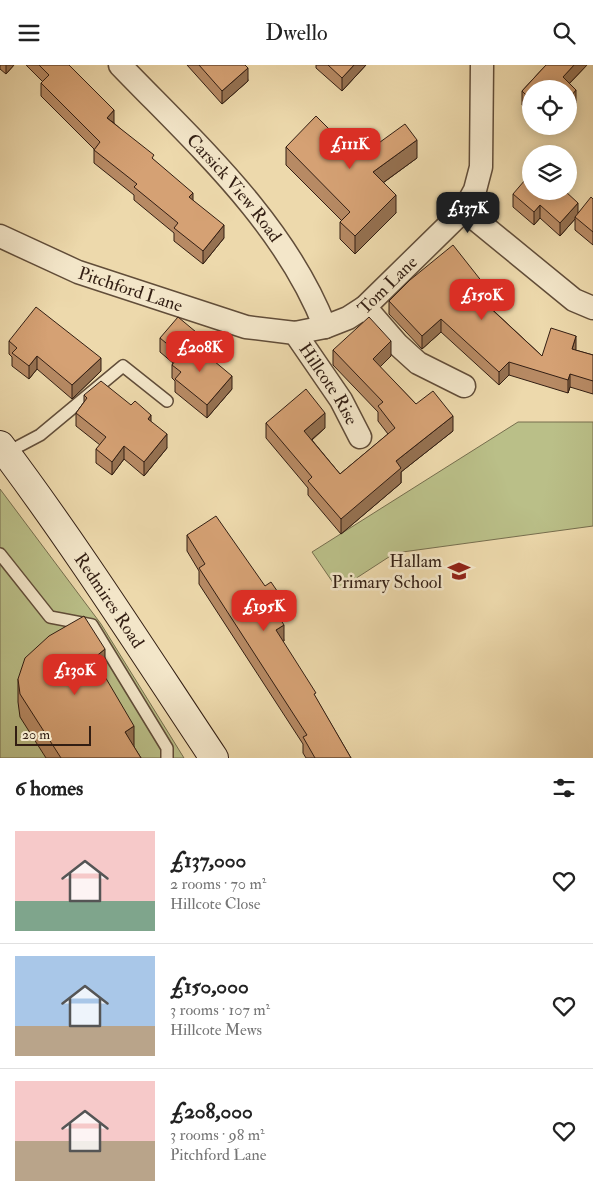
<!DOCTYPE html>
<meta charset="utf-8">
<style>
body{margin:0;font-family:"IM FELL Double Pica",serif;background:#f2f2f2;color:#222;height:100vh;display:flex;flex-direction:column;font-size:19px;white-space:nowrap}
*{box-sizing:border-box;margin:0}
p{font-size:16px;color:#767676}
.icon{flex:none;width:28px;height:28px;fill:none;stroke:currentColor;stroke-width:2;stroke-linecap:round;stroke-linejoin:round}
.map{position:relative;height:693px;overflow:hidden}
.sheet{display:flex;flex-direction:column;background:#fff;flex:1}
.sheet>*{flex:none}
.tools{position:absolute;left:522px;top:15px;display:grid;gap:10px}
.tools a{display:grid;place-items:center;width:55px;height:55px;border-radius:50%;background:#fff;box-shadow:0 2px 12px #0003;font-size:25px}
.scale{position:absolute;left:15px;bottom:12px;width:76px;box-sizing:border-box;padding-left:5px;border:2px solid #321e13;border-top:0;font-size:14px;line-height:18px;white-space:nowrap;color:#321e13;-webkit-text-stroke:4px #f3e6c9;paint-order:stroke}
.price{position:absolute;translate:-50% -42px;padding:0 11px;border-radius:10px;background:#d93025;color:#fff;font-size:16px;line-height:32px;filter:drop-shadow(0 1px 2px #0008)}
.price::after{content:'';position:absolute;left:50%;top:30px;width:15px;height:11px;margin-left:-8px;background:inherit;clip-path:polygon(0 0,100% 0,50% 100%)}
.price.on{background:#222;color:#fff}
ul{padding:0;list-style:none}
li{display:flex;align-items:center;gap:15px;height:125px;padding:0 15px}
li+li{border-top:1px solid #e0e0e0}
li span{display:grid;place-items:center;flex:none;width:140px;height:100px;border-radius:0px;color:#555}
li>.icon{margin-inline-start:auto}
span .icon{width:60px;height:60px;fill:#fffc;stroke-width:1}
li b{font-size:21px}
h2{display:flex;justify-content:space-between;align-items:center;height:60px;padding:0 15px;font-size:21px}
header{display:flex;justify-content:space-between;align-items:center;height:65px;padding:0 15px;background:#fff;font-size:22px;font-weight:600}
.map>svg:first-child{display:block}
.green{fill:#babf88;stroke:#766e4e}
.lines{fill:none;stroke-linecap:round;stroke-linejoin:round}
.lane-casing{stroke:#614d39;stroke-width:14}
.street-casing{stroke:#614d39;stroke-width:25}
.secondary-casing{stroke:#321e13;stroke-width:30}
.lane{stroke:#f3e6c9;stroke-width:11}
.street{stroke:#f3e6c9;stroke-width:22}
.secondary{stroke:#f3e6c9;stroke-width:28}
.wall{fill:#b78a64;stroke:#321e13}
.shaded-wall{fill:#957151;stroke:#321e13}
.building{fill:#d5a174;stroke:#321e13}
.labels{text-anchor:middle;stroke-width:5;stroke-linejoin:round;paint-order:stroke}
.street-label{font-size:18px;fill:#321e13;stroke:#f3e6c9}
.poi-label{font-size:18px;fill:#321e13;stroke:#f3e6c9;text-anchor:end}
</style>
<header><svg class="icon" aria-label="menu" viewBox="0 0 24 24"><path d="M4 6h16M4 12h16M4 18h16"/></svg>Dwello<svg class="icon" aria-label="search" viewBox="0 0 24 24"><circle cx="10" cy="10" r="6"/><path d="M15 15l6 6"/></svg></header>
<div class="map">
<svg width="593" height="693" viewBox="0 0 593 693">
<rect width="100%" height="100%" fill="#edd9ac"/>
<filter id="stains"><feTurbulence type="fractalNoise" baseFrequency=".004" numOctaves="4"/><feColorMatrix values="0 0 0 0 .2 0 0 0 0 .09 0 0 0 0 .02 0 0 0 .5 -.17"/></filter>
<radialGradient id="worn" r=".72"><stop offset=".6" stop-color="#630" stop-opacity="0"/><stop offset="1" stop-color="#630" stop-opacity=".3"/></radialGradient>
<path class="green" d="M 518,357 L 593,357 L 593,461 L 395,488 L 338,525 L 312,487 Z
M 0,424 L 101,559 L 184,693 L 0,693 Z"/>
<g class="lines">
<g class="lane-casing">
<path id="lane" d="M 6,388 L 40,370 L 123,301 L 167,336
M 0,489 L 50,552 L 92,560 L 167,683 L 167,693"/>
</g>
<g class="street-casing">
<g id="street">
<path id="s1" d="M 120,0 C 196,79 284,157 325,262"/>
<path d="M 464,145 L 574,235 L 593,243"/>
<path id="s2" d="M 0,171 L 78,207 L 246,262 L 295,268 L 325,262 L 348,253 L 365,242 L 464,145 L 475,125 L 481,102 L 482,0"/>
<path d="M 365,242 L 397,279 L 418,298 L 464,321"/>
<path id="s3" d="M 295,268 L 341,335 L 360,372"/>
</g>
</g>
<g class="secondary-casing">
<g id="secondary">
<path id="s4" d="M 0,380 C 76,481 144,588 214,693"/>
</g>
</g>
<use href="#lane" class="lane"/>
<use href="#street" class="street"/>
<use href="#secondary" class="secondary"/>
</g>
<path class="wall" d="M 0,0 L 14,0 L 6,9 L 0,4 Z
M 26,0 L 69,0 L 114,58 L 154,95 L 193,135 L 224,173 L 203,199 L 174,176 L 174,168 L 134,135 L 134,130 L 94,98 L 94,84 L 41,31 L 41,18 L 43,17 Z
M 187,0 L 245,0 L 248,16 L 222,39 Z
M 316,0 L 366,0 L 342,26 L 316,3 Z
M 546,0 L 587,0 L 569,19 L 576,38 L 531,24 L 531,48 L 522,40 L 522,26 Z
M 545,61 L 555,61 L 551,66 Z
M 286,82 L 358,93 L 417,93 L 383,118 L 396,148 L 355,189 L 340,174 L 340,157 L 342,156 L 286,100 Z
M 513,129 L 578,148 L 593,134 L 593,180 L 575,165 L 575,154 L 560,171 L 540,153 L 534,160 L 513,142 Z
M 483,231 L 480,233 L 542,291 L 575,285 L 593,290 L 593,329 L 570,322 L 568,328 L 509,310 L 499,320 L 441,267 L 422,284 L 389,249 L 389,236 Z
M 160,273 L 196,281 L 232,324 L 207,353 L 175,327 L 175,316 L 172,313 L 172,300 L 173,298 L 160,287 Z
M 9,276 L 101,306 L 72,334 L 37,304 L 29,314 L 12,301 L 12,292 L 9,289 Z
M 333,285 L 391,291 L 380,302 L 416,339 L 453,366 L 401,407 L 401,418 L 341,469 L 308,430 L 308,423 L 266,373 L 266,358 L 325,363 L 312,375 L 340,409 L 388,369 L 378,356 L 378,347 L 333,300 Z
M 84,330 L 151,357 L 167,383 L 144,411 L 124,394 L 112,410 L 96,398 L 96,384 L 100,380 L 76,361 L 76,348 L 84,337 Z
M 187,470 L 284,552 L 280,554 L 284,576 L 283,577 L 351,693 L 306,693 L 303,688 L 303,679 L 199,519 L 199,506 L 187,486 Z
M 105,607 L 103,608 L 134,682 L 141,693 L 46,693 L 20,652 L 18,637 L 18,614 Z"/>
<path class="shaded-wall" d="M 6,0 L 14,0 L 6,9 Z
M 354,0 L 366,0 L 342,26 L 342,13 Z
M 574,0 L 587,0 L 564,24 L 563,12 Z
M 248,3 L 248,16 L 222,39 L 222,26 Z
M 576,25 L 576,38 L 569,46 L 569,33 Z
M 114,45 L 114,58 L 107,53 Z
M 551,61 L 555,61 L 551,66 Z
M 417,75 L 417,93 L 373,125 L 373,107 Z
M 193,128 L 193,141 L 189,132 Z
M 396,130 L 396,148 L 355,189 L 355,171 Z
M 578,138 L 578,151 L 575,152 L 575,154 L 560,171 L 560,158 Z
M 540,140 L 540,153 L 534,160 L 534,147 Z
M 224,160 L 224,173 L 203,199 L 203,186 Z
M 483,218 L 483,231 L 472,239 L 472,226 Z
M 441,254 L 441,267 L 422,284 L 422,271 Z
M 196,267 L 196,280 L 178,301 L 178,288 Z
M 576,271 L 576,284 L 572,297 L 572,284 Z
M 391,276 L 391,291 L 373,309 L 373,294 Z
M 37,291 L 37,304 L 29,314 L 29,301 Z
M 101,293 L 101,306 L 72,334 L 72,320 Z
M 509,297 L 509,310 L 499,320 L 499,307 Z
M 570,309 L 570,322 L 568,328 L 568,315 Z
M 232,311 L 232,324 L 207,353 L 207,340 Z
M 325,348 L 325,363 L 304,381 L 304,366 Z
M 151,350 L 151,363 L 148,354 Z
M 453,351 L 453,366 L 401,407 L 401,418 L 341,469 L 341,454 L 396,396 Z
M 167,369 L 167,383 L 144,411 L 144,397 Z
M 124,381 L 124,394 L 112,410 L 112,397 Z
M 284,536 L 284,552 L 273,559 L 273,543 Z
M 284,560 L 284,576 L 276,581 L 276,565 Z
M 105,584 L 105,607 L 94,616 L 94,593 Z
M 134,661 L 134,684 L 125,667 Z"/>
<path class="building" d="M 39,0 L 69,0 L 114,45 L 107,53 L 154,90 L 152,93 L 193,128 L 189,132 L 224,160 L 203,186 L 174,163 L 178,158 L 134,122 L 137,119 L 94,85 L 100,77 L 41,18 L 49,10 Z
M 199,0 L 245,0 L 248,3 L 222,26 Z
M 328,0 L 354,0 L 342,13 Z
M 546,0 L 574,0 L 563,12 L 576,25 L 569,33 L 569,24 L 531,24 L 531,35 L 522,26 Z
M 316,51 L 358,93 L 405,59 L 417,75 L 373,107 L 396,130 L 355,171 L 340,157 L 350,147 L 286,82 Z
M 531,108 L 531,126 L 565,126 L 578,138 L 560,158 L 540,140 L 534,147 L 513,129 Z
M 591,132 L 593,134 L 593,167 L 575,152 Z
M 453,180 L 483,218 L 472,226 L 542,291 L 551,263 L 576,271 L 572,284 L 593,290 L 593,316 L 570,309 L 568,315 L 509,297 L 499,307 L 441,254 L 422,271 L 389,236 L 410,215 Z
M 36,242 L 101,293 L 72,320 L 37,291 L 29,301 L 12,288 L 17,283 L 9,276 Z
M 178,252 L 196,267 L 178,288 L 160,273 Z
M 369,252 L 391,276 L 373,294 L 416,339 L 433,326 L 453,351 L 396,396 L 401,403 L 341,454 L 308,416 L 312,412 L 266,358 L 306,324 L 325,348 L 304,366 L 340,409 L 395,363 L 378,341 L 383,337 L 333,285 Z
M 190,276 L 232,311 L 207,340 L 175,314 L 181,307 L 172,300 Z
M 101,316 L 131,340 L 135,336 L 151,350 L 148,354 L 167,369 L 144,397 L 124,381 L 112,397 L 96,384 L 106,372 L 76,348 L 87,333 L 84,330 Z
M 216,451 L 265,521 L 271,517 L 284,536 L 273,543 L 284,560 L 276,565 L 316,628 L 314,629 L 351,693 L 315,693 L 303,672 L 307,670 L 199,503 L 205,499 L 187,470 Z
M 84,551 L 105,584 L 94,593 L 134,661 L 125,667 L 141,693 L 61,693 L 20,629 L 18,614 L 25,593 L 49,571 Z"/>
<defs>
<g id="school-bare" transform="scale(1.725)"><path d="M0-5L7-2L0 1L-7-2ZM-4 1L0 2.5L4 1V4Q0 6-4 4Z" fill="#8f2418" stroke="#f3e6c9" stroke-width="2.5" paint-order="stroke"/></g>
</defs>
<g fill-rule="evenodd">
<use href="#school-bare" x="459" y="506"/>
</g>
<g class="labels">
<g class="street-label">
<text dy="6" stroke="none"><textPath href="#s1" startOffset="168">Carsick View Road</textPath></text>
<text dy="6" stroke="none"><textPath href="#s2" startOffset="419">Tom Lane</textPath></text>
<text dy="6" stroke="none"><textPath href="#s2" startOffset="141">Pitchford Lane</textPath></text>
<text dy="6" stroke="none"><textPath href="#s3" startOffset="61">Hillcote Rise</textPath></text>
<text dy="6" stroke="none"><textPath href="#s4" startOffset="190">Redmires Road</textPath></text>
</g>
<g class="poi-label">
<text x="442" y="502">Hallam<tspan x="442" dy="21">Primary School</tspan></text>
</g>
</g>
<rect width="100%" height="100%" filter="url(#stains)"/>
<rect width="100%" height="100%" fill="url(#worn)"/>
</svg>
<div class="tools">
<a><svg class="icon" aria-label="locate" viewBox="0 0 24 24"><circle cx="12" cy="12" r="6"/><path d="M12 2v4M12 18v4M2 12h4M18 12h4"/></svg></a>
<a><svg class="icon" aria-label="layers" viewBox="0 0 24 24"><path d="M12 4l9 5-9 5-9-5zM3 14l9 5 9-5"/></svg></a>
</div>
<div class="scale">20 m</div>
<b class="price" style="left:350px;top:105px">£111K</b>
<b class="price on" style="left:468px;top:169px">£137K</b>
<b class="price" style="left:482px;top:256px">£150K</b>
<b class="price" style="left:200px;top:308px">£208K</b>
<b class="price" style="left:264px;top:567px">£195K</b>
<b class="price" style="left:75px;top:631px">£130K</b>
</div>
<section class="sheet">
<h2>6 homes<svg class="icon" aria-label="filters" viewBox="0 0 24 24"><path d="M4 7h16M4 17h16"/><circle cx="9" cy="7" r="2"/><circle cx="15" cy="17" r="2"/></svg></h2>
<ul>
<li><span style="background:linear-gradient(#f6c9c9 70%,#7fa58c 0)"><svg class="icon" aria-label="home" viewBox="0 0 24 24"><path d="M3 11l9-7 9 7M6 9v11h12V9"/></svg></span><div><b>£137,000</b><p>2 rooms · 70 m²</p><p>Hillcote Close</p></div><svg class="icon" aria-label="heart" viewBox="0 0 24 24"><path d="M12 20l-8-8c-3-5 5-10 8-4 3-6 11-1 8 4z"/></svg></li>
<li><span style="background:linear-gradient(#a9c7e8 70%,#b9a48a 0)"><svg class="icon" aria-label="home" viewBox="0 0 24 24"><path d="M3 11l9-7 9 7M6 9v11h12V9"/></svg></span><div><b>£150,000</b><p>3 rooms · 107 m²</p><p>Hillcote Mews</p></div><svg class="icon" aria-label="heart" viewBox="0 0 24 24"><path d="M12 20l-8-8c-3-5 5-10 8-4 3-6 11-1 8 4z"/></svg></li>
<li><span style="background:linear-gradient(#f6c9c9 60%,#b9a48a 0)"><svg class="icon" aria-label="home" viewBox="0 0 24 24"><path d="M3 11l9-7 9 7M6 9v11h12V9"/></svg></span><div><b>£208,000</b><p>3 rooms · 98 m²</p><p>Pitchford Lane</p></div><svg class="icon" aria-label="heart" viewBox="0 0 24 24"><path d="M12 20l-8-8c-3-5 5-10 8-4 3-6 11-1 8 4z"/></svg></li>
</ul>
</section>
